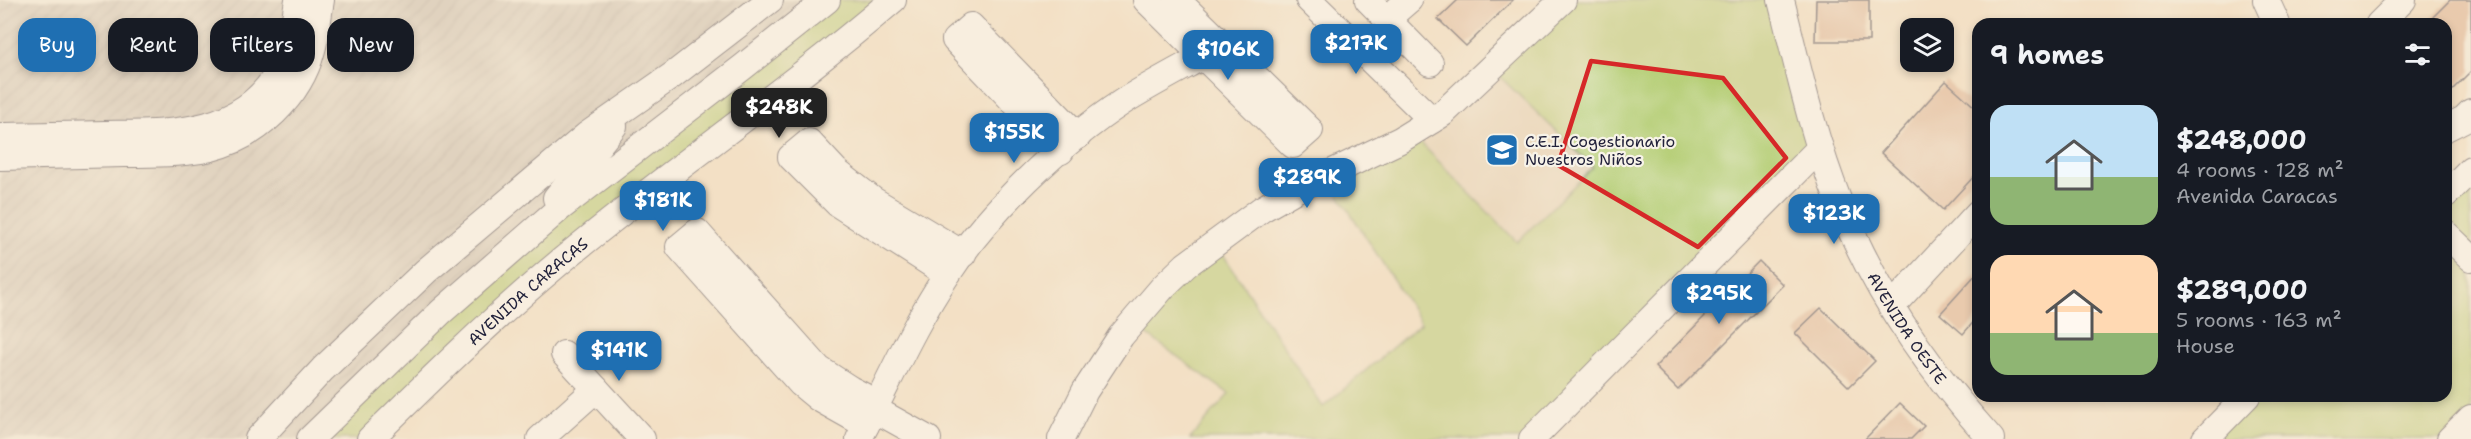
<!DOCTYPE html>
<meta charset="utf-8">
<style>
body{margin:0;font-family:"Shantell Sans",sans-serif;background:#20242c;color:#f1f3f6;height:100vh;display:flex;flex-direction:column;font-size:22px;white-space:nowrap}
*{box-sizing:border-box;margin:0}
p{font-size:20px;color:#9ea1a6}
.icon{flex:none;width:33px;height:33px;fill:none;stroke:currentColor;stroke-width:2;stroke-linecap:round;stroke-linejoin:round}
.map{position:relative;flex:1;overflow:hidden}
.details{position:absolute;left:1972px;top:18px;width:480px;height:384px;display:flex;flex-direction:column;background:#171b24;border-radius:18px;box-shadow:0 3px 9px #0003}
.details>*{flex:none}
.guide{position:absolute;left:18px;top:18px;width:570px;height:54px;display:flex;gap:12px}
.fabs{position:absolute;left:1900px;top:18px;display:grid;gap:12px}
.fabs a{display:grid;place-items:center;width:54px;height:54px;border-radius:12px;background:#171b24;box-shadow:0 3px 9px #0003;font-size:30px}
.price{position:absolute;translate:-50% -51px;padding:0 14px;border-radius:12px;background:#1f6fb2;color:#fff;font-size:20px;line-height:39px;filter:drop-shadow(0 2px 3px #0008)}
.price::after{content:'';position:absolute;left:50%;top:36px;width:18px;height:14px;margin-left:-9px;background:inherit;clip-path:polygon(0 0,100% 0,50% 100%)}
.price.on{background:#222;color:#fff}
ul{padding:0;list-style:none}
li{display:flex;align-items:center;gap:18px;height:150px;padding:0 18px}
li span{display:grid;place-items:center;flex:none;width:168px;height:120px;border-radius:18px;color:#555}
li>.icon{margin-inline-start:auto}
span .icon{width:72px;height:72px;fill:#fffc;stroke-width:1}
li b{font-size:26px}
h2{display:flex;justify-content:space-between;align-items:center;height:72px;padding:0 18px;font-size:26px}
.pill{padding:0 21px;border-radius:18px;background:#171b24;box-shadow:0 3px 9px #0003;font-size:21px;line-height:54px}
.pill.on{background:#1f6fb2;color:#fff}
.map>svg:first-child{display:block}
.built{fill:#e4d0b5}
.industrial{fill:url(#industrial-furrows)}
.green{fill:#b4cd73;stroke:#6b7857;stroke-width:1.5}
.building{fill:#ddaf91}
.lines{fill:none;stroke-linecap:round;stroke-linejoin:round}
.minor-casing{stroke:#413e50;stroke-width:28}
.minor{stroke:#fff;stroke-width:26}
.marked{fill:none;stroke:#d62828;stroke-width:4.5;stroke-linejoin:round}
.labels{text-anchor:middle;stroke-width:4.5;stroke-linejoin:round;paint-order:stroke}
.poi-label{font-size:16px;fill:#22223b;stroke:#f7f3e8;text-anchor:start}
.street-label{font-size:16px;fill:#22223b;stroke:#f7f3e8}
</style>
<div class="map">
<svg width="2471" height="439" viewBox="0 0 2471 439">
<defs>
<pattern id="industrial-furrows" width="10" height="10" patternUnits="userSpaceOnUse" patternTransform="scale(1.5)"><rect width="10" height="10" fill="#cbc2b8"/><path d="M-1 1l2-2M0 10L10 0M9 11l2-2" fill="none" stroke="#aea69f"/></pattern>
</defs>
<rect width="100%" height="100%" fill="#f7f3e8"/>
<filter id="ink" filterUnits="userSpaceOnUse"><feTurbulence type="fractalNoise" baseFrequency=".0167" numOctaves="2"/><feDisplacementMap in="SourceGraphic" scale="12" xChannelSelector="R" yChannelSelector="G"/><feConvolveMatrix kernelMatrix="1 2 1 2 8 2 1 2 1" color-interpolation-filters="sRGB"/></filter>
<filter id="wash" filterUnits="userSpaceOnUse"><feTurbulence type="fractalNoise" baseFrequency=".008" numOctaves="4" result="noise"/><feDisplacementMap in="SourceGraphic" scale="24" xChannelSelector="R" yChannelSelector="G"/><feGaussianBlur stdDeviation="1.35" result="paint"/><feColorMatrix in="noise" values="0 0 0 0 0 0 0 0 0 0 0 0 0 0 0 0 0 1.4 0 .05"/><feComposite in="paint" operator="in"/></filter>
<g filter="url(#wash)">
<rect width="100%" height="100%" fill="#f3e0c5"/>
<path class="built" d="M 1491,68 L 1593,167 L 1517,242 L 1411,133 Z"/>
<path class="industrial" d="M 0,0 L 827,0 L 310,439 L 0,439 Z"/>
<path class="green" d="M 827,0 L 893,0 L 787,86 L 370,439 L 310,439 L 396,354 Z
M 1563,0 L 1781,0 L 1820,148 L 1532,439 L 1190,439 L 1229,394 L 1131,323 L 1215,242 L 1323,407 L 1421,323 L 1326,175 L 1411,133 L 1517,242 L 1593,167 L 1491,68 Z
M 2471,169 L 2471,418 L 2450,439 L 2205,439 L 2247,396 L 2446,396 L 2447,194 Z"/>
<g id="blocks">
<path class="building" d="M 1458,0 L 1513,0 L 1466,46 L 1438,19 Z
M 1816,0 L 1869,0 L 1869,41 L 1815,41 Z
M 2450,0 L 2471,0 L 2471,71 L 2446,96 L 2446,24 L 2426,24 Z
M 1946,81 L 1978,110 L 1978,172 L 1943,210 L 1881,153 Z
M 1759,261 L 1783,285 L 1678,390 L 1655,367 Z
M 1978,272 L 1978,317 L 1963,334 L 1940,314 Z
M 1821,308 L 1875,361 L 1849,387 L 1795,333 Z
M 1900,403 L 1924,426 L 1911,439 L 1865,439 Z"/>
</g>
</g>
<g filter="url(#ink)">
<use href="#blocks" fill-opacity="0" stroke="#413e50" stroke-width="1.5"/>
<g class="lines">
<g class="minor-casing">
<g id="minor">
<path d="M 1146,0 L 1293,145 L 1310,130 L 1177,0"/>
<path d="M 1309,0 L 1432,120"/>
<path d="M 1368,0 L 1430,63"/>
<path id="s1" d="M 1781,0 C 1798,68 1813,137 1839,202 C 1873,289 1928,369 1991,439"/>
<path d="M 2266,0 L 2277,24"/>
<path d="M 1387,19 L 1409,0"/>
<path d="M 2379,24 L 2403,0"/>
<path d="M 2446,128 L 2464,119 L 2471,112"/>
<path d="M 0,136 C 35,135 70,135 105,134 C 168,133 240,136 277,74 C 290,52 294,25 298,0"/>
<path d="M 1061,151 L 955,40 L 971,26 L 1078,136"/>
<path d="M 0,157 C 41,156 83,155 124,154 C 153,154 183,154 211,148 C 258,137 300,96 312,50 C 317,34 318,17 321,0"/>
<path d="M 2446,194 L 2471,169"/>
<path d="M 556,198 L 614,126"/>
<path d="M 2446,234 L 2471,258"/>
<path d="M 947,274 L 838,204 L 791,157 L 809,142 L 837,172 L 873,200 L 963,254"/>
<path d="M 1892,306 L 1978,213"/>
<path d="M 564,354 L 642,439"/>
<path d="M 874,409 L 928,439"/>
<path d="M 866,425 L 818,398 L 801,384 L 679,247 L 697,232 L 819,369 L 850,389 L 877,403"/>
<path d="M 258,439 L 323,369 L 426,271 L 587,135 L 673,75 L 770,0"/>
<path d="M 310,439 L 441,312 L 560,208 L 743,67 L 827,0"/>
<path id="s2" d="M 370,439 C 432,378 493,318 560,262 C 668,172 786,92 893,0"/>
<path d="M 540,439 L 596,389"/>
<path d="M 859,439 C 888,384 912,327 947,275 C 988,212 1061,142 1124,101 C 1156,81 1190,64 1223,45"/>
<path d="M 1061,439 L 1085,391 L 1121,336 L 1163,287 L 1186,265 L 1262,209 L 1295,190 L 1400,140 L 1442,114 L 1563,0"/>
<path d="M 1532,439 L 1820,148"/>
<path d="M 2205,439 L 2247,396"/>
<path d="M 2450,439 L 2471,418"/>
</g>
</g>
<use href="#minor" class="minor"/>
</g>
</g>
<path d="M0 0H2471V439H0ZM 1591,61 L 1723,78 L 1786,158 L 1698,247 L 1558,165 Z" fill="#f3e0c5" fill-opacity=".55" fill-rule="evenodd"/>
<path class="marked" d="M 1591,61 L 1723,78 L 1786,158 L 1698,247 L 1558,165 Z"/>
<defs>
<g id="school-square" transform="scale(1.725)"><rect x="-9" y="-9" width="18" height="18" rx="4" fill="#1f6fb2" stroke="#f7f3e8"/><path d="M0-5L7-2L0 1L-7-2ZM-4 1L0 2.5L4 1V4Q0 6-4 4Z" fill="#fff"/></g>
</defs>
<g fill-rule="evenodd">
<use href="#school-square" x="1502" y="150"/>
</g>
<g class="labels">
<g class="poi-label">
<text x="1525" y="147">C.E.I. Cogestionario<tspan x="1525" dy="18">Nuestros Niños</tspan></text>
</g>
<g class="street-label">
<text dy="6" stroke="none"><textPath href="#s2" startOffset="216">AVENIDA CARACAS</textPath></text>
<text dy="6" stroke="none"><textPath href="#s1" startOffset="354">AVENIDA OESTE</textPath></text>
</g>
</g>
</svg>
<div class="fabs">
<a><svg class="icon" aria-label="layers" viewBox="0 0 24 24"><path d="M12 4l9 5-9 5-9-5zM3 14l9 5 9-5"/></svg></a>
</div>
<b class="price" style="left:1356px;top:75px">$217K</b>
<b class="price" style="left:1228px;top:81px">$106K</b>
<b class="price on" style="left:779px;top:139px">$248K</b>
<b class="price" style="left:1014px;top:164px">$155K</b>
<b class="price" style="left:1307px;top:209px">$289K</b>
<b class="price" style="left:663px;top:232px">$181K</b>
<b class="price" style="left:1834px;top:245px">$123K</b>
<b class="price" style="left:1719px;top:325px">$295K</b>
<b class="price" style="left:619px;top:382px">$141K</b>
<div class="guide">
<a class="pill on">Buy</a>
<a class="pill">Rent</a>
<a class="pill">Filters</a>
<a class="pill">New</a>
</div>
<section class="details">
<h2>9 homes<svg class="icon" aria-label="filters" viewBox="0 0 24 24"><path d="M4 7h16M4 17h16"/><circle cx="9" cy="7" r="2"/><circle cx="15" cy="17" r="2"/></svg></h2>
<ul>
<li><span style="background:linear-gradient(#bfe0f5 60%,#8fb573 0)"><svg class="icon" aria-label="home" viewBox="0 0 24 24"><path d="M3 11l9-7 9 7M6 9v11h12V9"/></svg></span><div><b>$248,000</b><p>4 rooms · 128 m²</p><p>Avenida Caracas</p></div></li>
<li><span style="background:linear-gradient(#ffd9b3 65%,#8fb573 0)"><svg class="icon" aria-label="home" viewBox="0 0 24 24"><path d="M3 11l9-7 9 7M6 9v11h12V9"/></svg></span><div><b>$289,000</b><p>5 rooms · 163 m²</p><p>House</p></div></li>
</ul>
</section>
</div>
